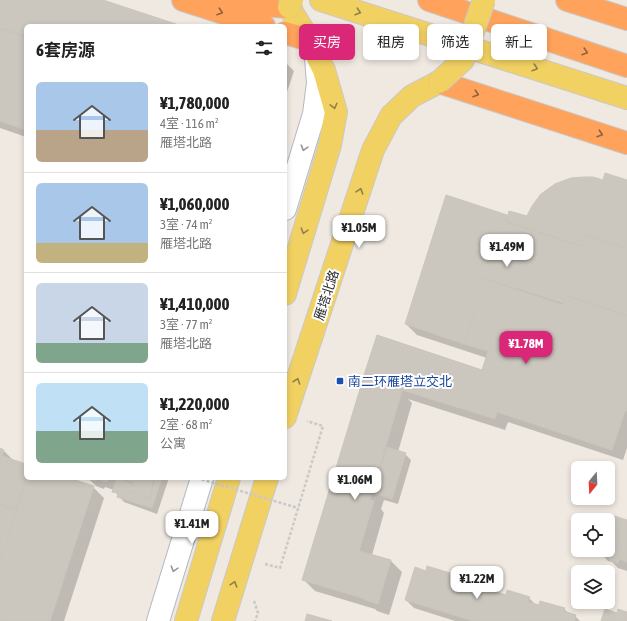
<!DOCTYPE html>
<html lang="zh">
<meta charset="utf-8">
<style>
body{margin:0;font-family:"Asap Condensed","Noto Sans SC",sans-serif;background:#f6f6f6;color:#222;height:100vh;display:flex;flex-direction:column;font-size:15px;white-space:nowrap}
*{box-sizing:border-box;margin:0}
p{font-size:13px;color:#767676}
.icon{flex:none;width:22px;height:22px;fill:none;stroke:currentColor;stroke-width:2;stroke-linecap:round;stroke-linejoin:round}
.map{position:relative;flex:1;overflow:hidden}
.panel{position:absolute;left:24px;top:24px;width:263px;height:456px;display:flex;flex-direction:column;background:#fff;border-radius:6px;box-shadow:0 2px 6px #0003}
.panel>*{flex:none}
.top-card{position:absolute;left:299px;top:24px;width:268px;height:36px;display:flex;gap:8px}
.needle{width:26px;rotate:198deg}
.controls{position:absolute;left:571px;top:461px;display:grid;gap:8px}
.controls a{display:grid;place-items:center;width:44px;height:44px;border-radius:6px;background:#fff;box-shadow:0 2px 6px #0003;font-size:20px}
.price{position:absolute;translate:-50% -34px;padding:0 9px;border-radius:8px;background:#fff;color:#222;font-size:13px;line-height:26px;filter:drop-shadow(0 1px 2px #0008)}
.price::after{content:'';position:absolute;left:50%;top:24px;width:12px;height:9px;margin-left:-6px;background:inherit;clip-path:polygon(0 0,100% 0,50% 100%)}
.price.selected{background:#db2777;color:#fff}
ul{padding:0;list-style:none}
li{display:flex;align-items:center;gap:12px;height:100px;padding:0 12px}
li+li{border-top:1px solid #e0e0e0}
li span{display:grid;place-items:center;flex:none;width:112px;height:80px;border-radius:6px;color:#555}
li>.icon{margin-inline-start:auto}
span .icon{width:48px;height:48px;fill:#fffc;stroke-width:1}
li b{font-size:17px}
h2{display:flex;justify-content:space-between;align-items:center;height:48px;padding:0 12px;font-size:17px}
.chip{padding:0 14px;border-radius:6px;background:#fff;box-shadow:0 2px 6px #0003;font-size:14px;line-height:36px}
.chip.selected{background:#db2777;color:#fff}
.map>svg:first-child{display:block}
.shadow{fill:#0003}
.building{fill:#cbc7bf;stroke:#cbc5ba}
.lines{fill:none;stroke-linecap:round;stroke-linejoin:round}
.minor-casing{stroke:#b4b7c1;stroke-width:24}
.major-casing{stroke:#c9c9c9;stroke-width:24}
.highway-casing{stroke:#c9c9c9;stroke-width:24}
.path{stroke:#c9c9c9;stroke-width:2.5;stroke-dasharray:3 2;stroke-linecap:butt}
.minor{stroke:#fff;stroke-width:22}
.major{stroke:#f2d163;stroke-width:22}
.highway{stroke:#ffa35c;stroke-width:22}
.major-bridge-casing{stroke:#c9c9c9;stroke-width:24;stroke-linecap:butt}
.path-bridge{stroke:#c9c9c9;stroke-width:2.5;stroke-dasharray:3 2;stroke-linecap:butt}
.major-bridge{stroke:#f2d163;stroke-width:22}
.oneway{stroke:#8c6343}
.oneway2{stroke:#908048}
.oneway3{stroke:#969696}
.transit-dot{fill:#1a4fb4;stroke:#fff;stroke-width:1.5}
.labels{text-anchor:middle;stroke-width:4;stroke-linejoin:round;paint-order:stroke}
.street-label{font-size:13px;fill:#2e2e2e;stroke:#fff}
.transit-label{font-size:13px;fill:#164399;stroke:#fff;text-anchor:start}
</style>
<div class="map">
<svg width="627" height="621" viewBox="0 0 627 621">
<rect width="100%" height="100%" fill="#efe9e1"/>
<path class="shadow" d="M 0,0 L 99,0 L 178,26 L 26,26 L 26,137 L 0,128 Z
M 285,62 L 294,71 L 285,98 Z
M 604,181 L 627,181 L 627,448 L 623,460 L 508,422 L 505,430 L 408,399 L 412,403 L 398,452 L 405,454 L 411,460 L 398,504 L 384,500 L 381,509 L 384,513 L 372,555 L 391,561 L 402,572 L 389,615 L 377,611 L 375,609 L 315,591 L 304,580 L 369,382 L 365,378 L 483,371 L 487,358 L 417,335 L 406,324 L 446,196 L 508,216 L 527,218 Z
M 0,449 L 4,451 L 12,459 L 12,461 L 26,465 L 26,478 L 66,478 L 93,487 L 104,498 L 64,621 L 0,621 Z
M 88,478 L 169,478 L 157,514 L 124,502 L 114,491 L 114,490 L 105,487 L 104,489 L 96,486 Z
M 627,521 L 627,571 L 618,568 L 612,562 L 608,561 L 600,552 L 601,550 L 608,550 L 608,527 Z
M 428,567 L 450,574 L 457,581 L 460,582 L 462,578 L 485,585 L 491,592 L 507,596 L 529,598 L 536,605 L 564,609 L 570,614 L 575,616 L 580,621 L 455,621 L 414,608 L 406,600 L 427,572 Z"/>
<path class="building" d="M 0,0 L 103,0 L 182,26 L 26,26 L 26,36 L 0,28 Z
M 0,29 L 26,37 L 26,130 L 0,121 Z
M 605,173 L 627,180 L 627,248 L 586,235 L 582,246 L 506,221 L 509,211 L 527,216 L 532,206 L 541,194 L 555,184 L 571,178 L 583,177 L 593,177 L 603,180 Z
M 446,195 L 507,215 L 505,222 L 582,247 L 586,236 L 627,249 L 627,315 L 566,295 L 563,303 L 484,278 L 464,344 L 405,324 Z
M 484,279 L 563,305 L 566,296 L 627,316 L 627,411 L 625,411 L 612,450 L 497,412 L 495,419 L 363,378 L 377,335 L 482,370 L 488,351 L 464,344 Z
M 363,379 L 402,391 L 370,500 L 374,501 L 359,551 L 391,560 L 378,604 L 365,600 L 365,599 L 302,580 Z
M 387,447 L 406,453 L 392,499 L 373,493 Z
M 0,448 L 4,450 L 2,456 L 26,464 L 26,478 L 16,509 L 0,504 Z
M 27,478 L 69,478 L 94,486 L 50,621 L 0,621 L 0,562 Z
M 87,478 L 108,478 L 107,482 L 96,479 L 96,481 Z
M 117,478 L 132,484 L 130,491 L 145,495 L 144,497 L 150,499 L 155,478 L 162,478 L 152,508 L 117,497 L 118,493 L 112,492 Z
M 119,478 L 154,478 L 151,488 L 152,489 L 150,498 L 145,496 L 145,495 L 130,490 L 133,482 Z
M 0,505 L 16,510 L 0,560 Z
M 611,515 L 627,520 L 627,562 L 619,559 L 618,563 L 609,560 L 610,556 L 599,552 L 599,550 L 608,550 L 608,524 Z
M 427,566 L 450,573 L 449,578 L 460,581 L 461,577 L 485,584 L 484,588 L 506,595 L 507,590 L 530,597 L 528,602 L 539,605 L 540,601 L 565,608 L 564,611 L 576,615 L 574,621 L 473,621 L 405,600 L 415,567 L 426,571 Z
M 605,609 L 617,613 L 618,609 L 627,612 L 627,621 L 601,621 Z
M 307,614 L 332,621 L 305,621 Z"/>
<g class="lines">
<g class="minor-casing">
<path id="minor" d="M 285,209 L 314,114 L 318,83 L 316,58
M 158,621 L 202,478"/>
</g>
<g class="major-casing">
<path id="major" d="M 321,0 L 627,98
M 285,294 L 330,145 L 336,112 L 324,70 L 309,40 L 289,7
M 285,417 L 373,150 L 391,116 L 412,96 L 439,82
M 186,621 L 229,478
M 223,621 L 267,478"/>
</g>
<g class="highway-casing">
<path id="highway" d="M 183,0 L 264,26
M 232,0 L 245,4 L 289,7
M 429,0 L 627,66
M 567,0 L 627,19
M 285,33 L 309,40
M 439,82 L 627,143"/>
</g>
<path class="path" d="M 265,564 L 280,568 L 323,426 L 307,421
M 254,601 L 258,613 L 255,621"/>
<use href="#minor" class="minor"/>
<use href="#major" class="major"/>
<use href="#highway" class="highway"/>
<g class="major-bridge-casing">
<path id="major-bridge" d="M 289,7 L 292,0
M 439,82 L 463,60 L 484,0"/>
</g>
<path class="path-bridge" d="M 197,478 L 298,508"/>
<use href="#major-bridge" class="major-bridge"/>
</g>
<defs><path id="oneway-chevron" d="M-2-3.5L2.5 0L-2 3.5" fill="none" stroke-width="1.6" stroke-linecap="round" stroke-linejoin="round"/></defs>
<g class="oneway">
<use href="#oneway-chevron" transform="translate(220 12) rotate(18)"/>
<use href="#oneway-chevron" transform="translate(585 52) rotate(18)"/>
<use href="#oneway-chevron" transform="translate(476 94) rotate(18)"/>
<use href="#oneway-chevron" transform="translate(600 134) rotate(18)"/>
</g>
<g class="oneway2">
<use href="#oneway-chevron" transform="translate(358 12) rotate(18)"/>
<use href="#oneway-chevron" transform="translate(535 68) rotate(18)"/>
<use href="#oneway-chevron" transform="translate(334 106) rotate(76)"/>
<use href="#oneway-chevron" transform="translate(360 191) rotate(-72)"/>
<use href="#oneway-chevron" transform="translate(304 231) rotate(107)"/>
<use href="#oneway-chevron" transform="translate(297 381) rotate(-71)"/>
<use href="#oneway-chevron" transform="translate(234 584) rotate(-73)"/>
</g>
<g class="oneway3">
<use href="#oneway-chevron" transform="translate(304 148) rotate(107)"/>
<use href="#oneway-chevron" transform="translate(174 569) rotate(107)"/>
</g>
<rect class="transit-dot" x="336" y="377" width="8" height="8" rx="2"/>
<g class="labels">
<g class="street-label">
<text transform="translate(326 295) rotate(-72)" y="5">雁塔北路</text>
</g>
<g class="transit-label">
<text x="348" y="386">南二环雁塔立交北</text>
</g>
</g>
</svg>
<div class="controls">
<a><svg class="needle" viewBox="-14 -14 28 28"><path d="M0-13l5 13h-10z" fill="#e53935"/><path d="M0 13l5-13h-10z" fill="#767676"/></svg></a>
<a><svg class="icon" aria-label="locate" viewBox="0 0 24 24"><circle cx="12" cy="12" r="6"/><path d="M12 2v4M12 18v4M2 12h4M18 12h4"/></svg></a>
<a><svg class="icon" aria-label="layers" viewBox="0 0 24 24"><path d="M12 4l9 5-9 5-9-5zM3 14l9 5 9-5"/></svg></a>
</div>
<b class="price" style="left:359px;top:249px">¥1.05M</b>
<b class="price" style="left:507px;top:268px">¥1.49M</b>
<b class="price selected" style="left:526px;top:365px">¥1.78M</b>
<b class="price" style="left:355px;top:501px">¥1.06M</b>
<b class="price" style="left:192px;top:545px">¥1.41M</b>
<b class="price" style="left:477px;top:600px">¥1.22M</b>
<div class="top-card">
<a class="chip selected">买房</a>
<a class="chip">租房</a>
<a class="chip">筛选</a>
<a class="chip">新上</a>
</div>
<section class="panel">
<h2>6套房源<svg class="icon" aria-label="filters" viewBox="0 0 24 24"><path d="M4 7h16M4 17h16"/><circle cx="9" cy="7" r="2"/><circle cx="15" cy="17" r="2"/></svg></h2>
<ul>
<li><span style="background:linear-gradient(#a9c7e8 60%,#b9a48a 0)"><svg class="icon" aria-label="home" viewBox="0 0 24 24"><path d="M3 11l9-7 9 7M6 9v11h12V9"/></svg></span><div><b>¥1,780,000</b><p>4室 · 116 m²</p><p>雁塔北路</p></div></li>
<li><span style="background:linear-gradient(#a9c7e8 75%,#c2b280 0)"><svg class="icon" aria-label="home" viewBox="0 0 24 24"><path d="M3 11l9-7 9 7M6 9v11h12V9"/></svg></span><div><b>¥1,060,000</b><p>3室 · 74 m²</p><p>雁塔北路</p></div></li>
<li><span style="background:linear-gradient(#c9d6e8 75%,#7fa58c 0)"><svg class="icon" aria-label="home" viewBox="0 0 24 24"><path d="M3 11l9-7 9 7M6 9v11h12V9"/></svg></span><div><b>¥1,410,000</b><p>3室 · 77 m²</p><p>雁塔北路</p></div></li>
<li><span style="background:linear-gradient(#bfe0f5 60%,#7fa58c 0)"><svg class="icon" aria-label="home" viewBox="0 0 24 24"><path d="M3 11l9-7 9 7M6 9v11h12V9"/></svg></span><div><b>¥1,220,000</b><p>2室 · 68 m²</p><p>公寓</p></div></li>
</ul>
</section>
</div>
